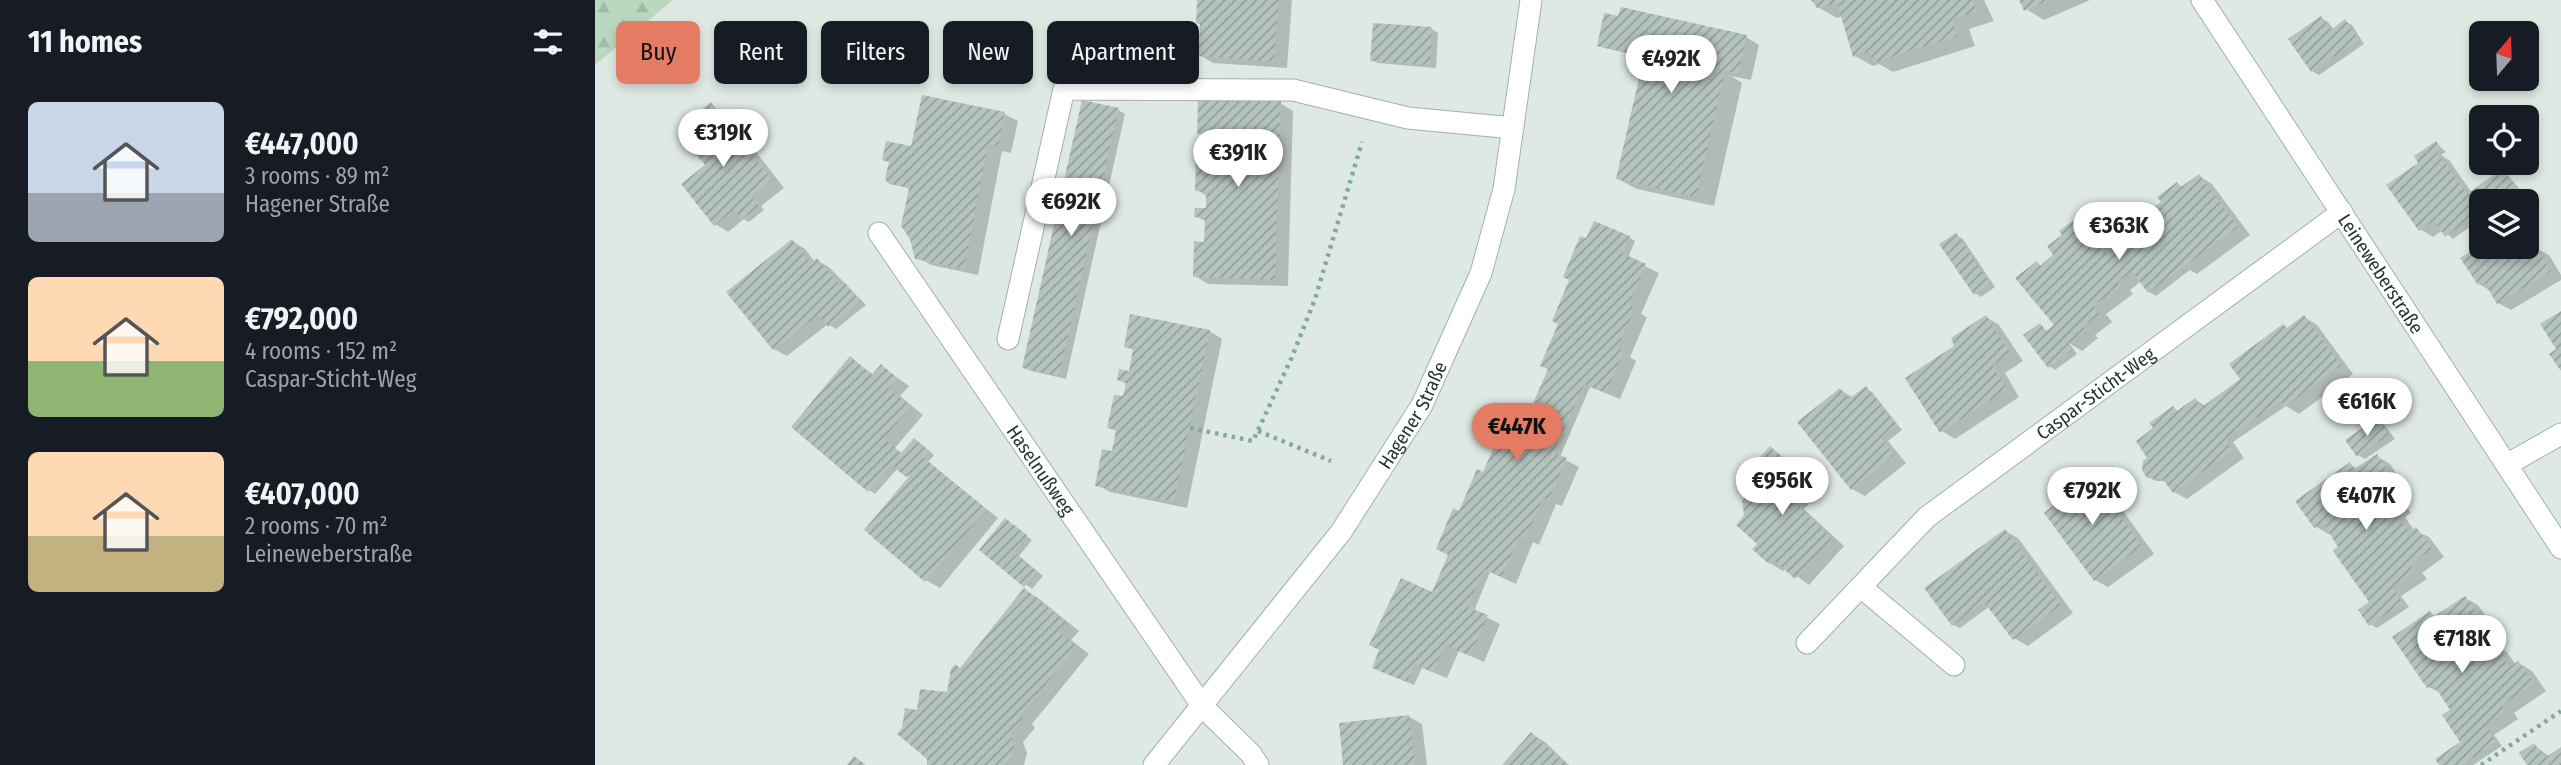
<!DOCTYPE html>
<meta charset="utf-8">
<style>
body{margin:0;font-family:"Fira Sans Condensed",sans-serif;background:#242831;color:#f1f3f6;height:100vh;display:flex;flex-direction:column;font-size:26px;white-space:nowrap}
*{box-sizing:border-box;margin:0}
p{font-size:23px;color:#9ea1a6}
.icon{flex:none;width:38px;height:38px;fill:none;stroke:currentColor;stroke-width:2;stroke-linecap:round;stroke-linejoin:round}
.map{position:relative;flex:1;overflow:hidden}
.side{display:flex;flex-direction:column;background:#171b24;width:595px}
.side>*{flex:none}
.guide{position:absolute;left:21px;top:21px;width:665px;height:63px;display:flex;gap:14px}
.needle{width:46px;rotate:19deg}
.buttons{position:absolute;left:1874px;top:21px;display:grid;gap:14px}
.buttons a{display:grid;place-items:center;width:70px;height:70px;border-radius:10px;background:#171b24;box-shadow:0 4px 10px #0003;font-size:35px}
.price{position:absolute;translate:-50% -60px;padding:0 16px;border-radius:24px;background:#fff;color:#222;font-size:23px;line-height:46px;filter:drop-shadow(0 2px 4px #0008)}
.price::after{content:'';position:absolute;left:50%;top:42px;width:21px;height:16px;margin-left:-10px;background:inherit;clip-path:polygon(0 0,100% 0,50% 100%)}
.price.current{background:#e37c62;color:#111}
ul{padding:0;list-style:none}
li{display:flex;align-items:center;gap:21px;height:175px;padding:0 28px}
li span{display:grid;place-items:center;flex:none;width:196px;height:140px;border-radius:10px;color:#555}
li>.icon{margin-inline-start:auto}
span .icon{width:84px;height:84px;fill:#fffc;stroke-width:1}
li b{font-size:30px}
h2{display:flex;justify-content:space-between;align-items:center;height:84px;padding:0 28px;font-size:30px}
.pill{padding:0 24px;border-radius:10px;background:#171b24;box-shadow:0 4px 10px #0003;font-size:24px;line-height:63px}
.pill.current{background:#e37c62;color:#111}
main{display:flex;flex:1;min-height:0}
.map>svg:first-child{display:block}
.forest{fill:url(#forest-firs)}
.shadow{fill:#0003}
.building{fill:url(#building-hatch)}
.lines{fill:none;stroke-linecap:round;stroke-linejoin:round}
.lane-casing{stroke:#a3b0aa;stroke-width:23}
.street-casing{stroke:#a3b0aa;stroke-width:23}
.secondary-casing{stroke:#9fb3ab;stroke-width:23}
.path{stroke:#82a99b;stroke-width:4.5;stroke-dasharray:3.5 5;stroke-linecap:butt}
.lane{stroke:#fff;stroke-width:21}
.street{stroke:#fff;stroke-width:21}
.secondary{stroke:#fff;stroke-width:21}
.labels{text-anchor:middle;stroke-width:5;stroke-linejoin:round;paint-order:stroke}
.street-label{font-size:19px;fill:#223730;stroke:#eff6f2}
</style>
<main>
<section class="side">
<h2>11 homes<svg class="icon" aria-label="filters" viewBox="0 0 24 24"><path d="M4 7h16M4 17h16"/><circle cx="9" cy="7" r="2"/><circle cx="15" cy="17" r="2"/></svg></h2>
<ul>
<li><span style="background:linear-gradient(#c9d6e8 65%,#9aa5b1 0)"><svg class="icon" aria-label="home" viewBox="0 0 24 24"><path d="M3 11l9-7 9 7M6 9v11h12V9"/></svg></span><div><b>€447,000</b><p>3 rooms · 89 m²</p><p>Hagener Straße</p></div></li>
<li><span style="background:linear-gradient(#ffd9b3 60%,#8fb573 0)"><svg class="icon" aria-label="home" viewBox="0 0 24 24"><path d="M3 11l9-7 9 7M6 9v11h12V9"/></svg></span><div><b>€792,000</b><p>4 rooms · 152 m²</p><p>Caspar-Sticht-Weg</p></div></li>
<li><span style="background:linear-gradient(#ffd9b3 60%,#c2b280 0)"><svg class="icon" aria-label="home" viewBox="0 0 24 24"><path d="M3 11l9-7 9 7M6 9v11h12V9"/></svg></span><div><b>€407,000</b><p>2 rooms · 70 m²</p><p>Leineweberstraße</p></div></li>
</ul>
</section>
<div class="map">
<svg width="1966" height="765" viewBox="0 0 1966 765">
<defs>
<pattern id="forest-firs" width="22" height="20" patternUnits="userSpaceOnUse" patternTransform="scale(1.75)"><rect width="22" height="20" fill="#bad8c0"/><path d="M5 1l3.5 6h-7zM16 11l3.5 6h-7z" fill="#a0baa5"/></pattern>
<pattern id="building-hatch" width="6" height="6" patternUnits="userSpaceOnUse" patternTransform="scale(1.75)"><rect width="6" height="6" fill="#b5c3bd"/><path d="M-1 1l2-2M0 6l6-6M5 7l2-2" fill="none" stroke="#939f9a"/></pattern>
</defs>
<rect width="100%" height="100%" fill="#dfe9e4"/>
<path class="forest" d="M 0,0 L 78,0 L 0,65 Z"/>
<path class="shadow" d="M 604,0 L 697,0 L 692,68 L 618,63 L 605,55 L 607,25 L 602,23 Z
M 1218,0 L 1389,0 L 1399,21 L 1374,29 L 1380,46 L 1298,72 L 1284,64 L 1278,66 L 1260,56 L 1248,16 L 1242,18 L 1223,7 Z
M 1426,0 L 1495,0 L 1449,20 L 1431,9 Z
M 1726,18 L 1733,22 L 1739,30 L 1750,21 L 1757,25 L 1769,44 L 1724,75 L 1717,71 Z
M 837,29 L 843,33 L 841,68 L 783,63 L 777,60 Z
M 1151,37 L 1164,45 L 1156,80 L 1136,76 L 1147,83 L 1119,206 L 1042,189 L 1023,179 L 1051,58 L 1010,48 L 1004,45 Z
M 685,103 L 698,111 L 693,286 L 613,284 L 600,276 L 611,244 L 612,222 L 601,216 L 612,210 L 612,196 L 602,190 L 614,157 L 614,139 L 604,133 Z
M 116,104 L 141,126 L 189,188 L 166,206 L 169,210 L 154,222 L 149,219 L 133,232 L 120,224 L 113,165 L 116,149 Z
M 523,110 L 530,114 L 471,379 L 436,371 L 429,367 Z
M 409,114 L 423,121 L 416,153 L 407,151 L 383,275 L 336,265 L 322,257 L 316,189 L 295,182 L 296,163 L 289,160 Z
M 1841,143 L 1851,152 L 1846,155 L 1854,160 L 1877,193 L 1907,171 L 1913,175 L 1926,191 L 1912,201 L 1886,201 L 1886,219 L 1858,239 L 1848,230 L 1838,237 L 1825,229 L 1825,163 Z
M 1604,176 L 1617,184 L 1655,235 L 1602,274 L 1595,270 L 1561,296 L 1554,292 L 1546,281 L 1535,290 L 1538,294 L 1511,314 L 1517,322 L 1500,335 L 1503,338 L 1487,351 L 1474,343 L 1482,354 L 1460,370 L 1454,366 L 1445,325 L 1453,332 L 1461,326 L 1442,263 L 1447,266 L 1461,256 L 1470,236 L 1487,216 L 1500,224 L 1517,246 L 1553,220 L 1582,184 L 1588,187 Z
M 1932,234 L 1941,248 L 1954,255 L 1966,275 L 1966,280 L 1916,310 L 1903,303 L 1896,291 L 1884,284 L 1868,258 L 1887,247 L 1932,247 Z
M 1361,235 L 1368,239 L 1400,287 L 1386,297 L 1380,293 Z
M 1034,237 L 1040,241 L 1033,258 L 1064,273 L 1046,314 L 1052,317 L 1035,357 L 1041,361 L 1025,399 L 995,387 L 965,457 L 984,467 L 967,506 L 961,504 L 944,545 L 938,542 L 921,584 L 895,572 L 879,611 L 905,624 L 889,662 L 864,651 L 852,678 L 827,668 L 819,685 L 785,671 L 846,597 L 865,513 L 889,475 L 924,440 Z
M 197,241 L 210,249 L 220,262 L 222,260 L 235,268 L 271,305 L 241,329 L 233,324 L 192,356 L 179,349 Z
M 1391,317 L 1404,325 L 1428,361 L 1410,373 L 1424,397 L 1360,439 L 1347,431 L 1362,347 Z
M 1709,317 L 1722,325 L 1758,374 L 1704,414 L 1691,406 L 1638,442 L 1649,458 L 1592,499 L 1579,492 L 1571,481 L 1561,481 L 1553,477 L 1552,460 L 1561,428 L 1578,408 L 1584,412 L 1600,400 L 1611,406 L 1647,379 L 1693,329 Z
M 614,331 L 627,339 L 592,508 L 515,492 L 502,485 L 518,453 L 523,432 L 514,427 L 530,398 L 532,384 L 524,380 L 535,373 L 540,351 L 531,346 Z
M 255,358 L 279,375 L 286,366 L 314,386 L 305,396 L 328,415 L 300,448 L 307,454 L 319,440 L 326,444 L 339,455 L 333,462 L 403,518 L 345,588 L 331,580 L 315,477 L 303,468 L 280,494 L 274,490 Z
M 1271,388 L 1277,392 L 1307,430 L 1293,441 L 1311,463 L 1270,496 L 1257,489 L 1245,390 L 1259,398 Z
M 1782,420 L 1788,423 L 1800,439 L 1770,459 L 1763,455 Z
M 1182,452 L 1225,492 L 1209,509 L 1249,546 L 1214,585 L 1191,568 L 1188,571 L 1175,563 L 1164,544 L 1171,494 L 1180,484 Z
M 1782,456 L 1795,464 L 1808,484 L 1800,489 L 1816,513 L 1810,517 L 1819,530 L 1834,537 L 1849,557 L 1827,573 L 1832,579 L 1806,596 L 1814,607 L 1782,628 L 1775,624 L 1777,602 L 1745,548 L 1736,533 L 1733,534 L 1720,526 L 1755,464 L 1762,469 Z
M 1493,473 L 1510,486 L 1559,554 L 1513,587 L 1500,580 Z
M 417,524 L 437,540 L 424,556 L 448,576 L 437,589 L 386,550 Z
M 1410,531 L 1423,538 L 1478,613 L 1433,646 L 1419,638 L 1395,606 L 1365,628 L 1359,625 Z
M 430,590 L 443,598 L 484,631 L 476,640 L 494,654 L 437,724 L 440,728 L 428,742 L 432,753 L 429,765 L 334,765 L 323,712 L 353,694 L 366,669 Z
M 1870,598 L 1883,605 L 1898,626 L 1889,631 L 1898,644 L 1912,652 L 1921,665 L 1924,663 L 1937,671 L 1951,691 L 1919,713 L 1923,719 L 1899,735 L 1907,746 L 1878,765 L 1846,765 L 1868,742 L 1857,710 L 1847,694 L 1834,687 L 1835,613 L 1841,617 Z
M 813,716 L 827,724 L 832,765 L 751,765 Z
M 937,734 L 950,742 L 974,765 L 909,765 Z
M 1939,745 L 1955,757 L 1966,749 L 1966,765 L 1934,765 Z"/>
<path class="building" d="M 602,0 L 684,0 L 679,62 L 603,56 L 605,24 L 601,23 Z
M 1216,0 L 1377,0 L 1382,11 L 1357,19 L 1362,36 L 1278,63 L 1275,51 L 1258,57 L 1242,3 L 1222,8 Z
M 1424,0 L 1454,0 L 1429,11 Z
M 1026,7 L 1152,35 L 1143,74 L 1130,71 L 1101,197 L 1021,179 L 1050,52 L 1044,51 L 1043,55 L 1002,46 L 1009,13 L 1023,16 Z
M 1726,16 L 1736,30 L 1750,19 L 1764,40 L 1716,72 L 1693,39 Z
M 778,23 L 837,27 L 835,65 L 775,61 Z
M 327,95 L 410,112 L 403,146 L 393,145 L 369,269 L 320,259 L 315,239 L 306,226 L 314,188 L 294,184 L 290,179 L 294,162 L 287,160 L 291,141 L 316,146 Z
M 603,99 L 686,101 L 680,280 L 598,277 L 599,241 L 609,242 L 610,218 L 599,217 L 600,208 L 611,208 L 611,192 L 600,191 L 601,156 L 612,156 L 613,134 L 602,134 Z
M 487,100 L 524,108 L 464,376 L 427,368 Z
M 116,102 L 177,180 L 156,196 L 164,206 L 147,219 L 139,210 L 119,226 L 86,184 L 110,165 L 98,151 L 109,143 L 92,121 Z
M 1841,141 L 1846,148 L 1841,151 L 1872,194 L 1907,169 L 1921,187 L 1901,201 L 1886,201 L 1886,211 L 1850,237 L 1839,220 L 1824,231 L 1791,185 L 1823,163 L 1819,156 Z
M 1604,174 L 1643,227 L 1553,293 L 1537,271 L 1523,282 L 1526,286 L 1498,306 L 1505,314 L 1488,327 L 1491,330 L 1473,344 L 1477,350 L 1453,368 L 1428,335 L 1445,323 L 1451,331 L 1459,325 L 1420,278 L 1442,261 L 1445,266 L 1458,255 L 1452,246 L 1467,235 L 1464,231 L 1487,214 L 1508,243 L 1505,245 L 1514,256 L 1521,251 L 1517,244 L 1551,219 L 1548,215 L 1566,202 L 1562,197 L 1582,182 L 1586,187 Z
M 999,221 L 1035,236 L 1027,253 L 1051,264 L 1034,305 L 1040,308 L 1022,349 L 1029,351 L 1011,393 L 989,384 L 959,453 L 972,458 L 954,500 L 948,498 L 930,539 L 924,536 L 907,577 L 889,569 L 873,607 L 893,615 L 875,656 L 850,645 L 838,672 L 820,665 L 812,682 L 777,668 L 784,650 L 774,645 L 806,578 L 837,592 L 853,555 L 841,549 L 858,508 L 864,511 L 882,469 L 888,472 L 906,431 L 923,438 L 953,369 L 945,366 L 963,324 L 957,321 L 974,280 L 968,277 L 985,236 L 991,238 Z
M 1361,233 L 1395,283 L 1379,295 L 1344,244 Z
M 197,239 L 216,263 L 222,258 L 245,286 L 249,282 L 266,301 L 233,327 L 223,315 L 178,350 L 131,292 Z
M 1886,245 L 1886,247 L 1933,247 L 1935,250 L 1941,246 L 1956,271 L 1902,304 L 1889,282 L 1883,285 L 1865,258 Z
M 1966,311 L 1966,371 L 1954,354 L 1961,349 L 1945,324 Z
M 535,314 L 615,330 L 579,502 L 500,486 L 507,449 L 517,451 L 521,430 L 512,428 L 519,395 L 528,396 L 531,383 L 522,380 L 524,369 L 534,371 L 538,349 L 529,347 Z
M 1391,315 L 1416,354 L 1397,365 L 1412,389 L 1345,433 L 1310,378 L 1359,346 L 1356,338 Z
M 1709,315 L 1746,365 L 1690,407 L 1686,401 L 1630,439 L 1637,450 L 1578,493 L 1566,477 L 1562,479 L 1552,478 L 1547,470 L 1548,461 L 1552,458 L 1541,441 L 1558,428 L 1554,423 L 1578,406 L 1582,411 L 1600,398 L 1607,407 L 1645,379 L 1634,364 L 1688,324 L 1692,328 Z
M 255,356 L 277,375 L 286,364 L 302,378 L 293,388 L 316,406 L 289,438 L 306,453 L 319,438 L 334,451 L 328,457 L 391,509 L 330,582 L 269,530 L 322,467 L 311,477 L 296,465 L 273,492 L 196,427 Z
M 1271,386 L 1302,425 L 1286,438 L 1299,455 L 1256,490 L 1202,422 L 1245,388 L 1254,399 Z
M 1782,418 L 1794,435 L 1762,457 L 1750,440 Z
M 1175,446 L 1220,487 L 1203,506 L 1237,538 L 1200,579 L 1179,560 L 1174,564 L 1157,549 L 1162,544 L 1141,525 L 1149,515 L 1147,501 L 1155,492 L 1168,491 L 1170,493 L 1178,484 L 1157,466 Z
M 1782,454 L 1796,476 L 1788,481 L 1804,505 L 1798,509 L 1814,532 L 1821,527 L 1837,549 L 1815,565 L 1820,571 L 1797,587 L 1808,603 L 1774,626 L 1763,610 L 1774,602 L 1738,551 L 1743,547 L 1728,523 L 1719,528 L 1700,501 L 1755,462 L 1759,469 Z
M 1493,471 L 1547,546 L 1499,581 L 1449,513 L 1465,500 L 1461,495 Z
M 410,518 L 432,535 L 419,552 L 442,571 L 429,587 L 384,550 Z
M 1410,529 L 1466,605 L 1418,640 L 1389,602 L 1357,626 L 1329,588 Z
M 429,588 L 471,622 L 464,632 L 482,646 L 425,716 L 428,719 L 415,734 L 419,745 L 417,756 L 410,765 L 332,765 L 332,759 L 302,734 L 307,728 L 310,708 L 322,710 L 325,689 L 352,692 L 356,669 L 360,664 L 365,668 Z
M 1870,596 L 1886,618 L 1877,624 L 1893,646 L 1899,642 L 1915,667 L 1923,661 L 1939,683 L 1907,705 L 1911,711 L 1890,725 L 1901,742 L 1867,765 L 1844,765 L 1840,759 L 1865,742 L 1847,715 L 1855,710 L 1839,685 L 1832,688 L 1797,637 L 1835,611 L 1838,617 Z
M 814,715 L 820,765 L 748,765 L 744,723 Z
M 936,732 L 972,765 L 907,765 Z
M 1939,743 L 1950,758 L 1966,747 L 1966,765 L 1932,765 L 1924,753 Z
M 259,756 L 271,765 L 252,765 Z"/>
<g class="lines">
<g class="lane-casing">
<path id="lane" d="M 413,339 L 469,89 L 698,90 L 813,118 L 918,128"/>
</g>
<g class="street-casing">
<g id="street">
<path id="s1" d="M 1607,0 L 1966,548"/>
<path id="s2" d="M 284,233 L 608,707 L 656,754 L 663,765"/>
<path d="M 1913,464 L 1966,434"/>
<path d="M 1266,587 L 1359,665"/>
<path id="s3" d="M 1212,643 L 1332,517 L 1747,212"/>
</g>
</g>
<g class="secondary-casing">
<g id="secondary">
<path id="s4" d="M 559,765 L 746,532 L 827,405 L 886,273 L 909,189 L 936,0"/>
</g>
</g>
<path class="path" d="M 595,428 L 658,441 L 697,357 L 720,299 L 767,142
M 663,431 L 736,461
M 1886,765 L 1966,711"/>
<use href="#lane" class="lane"/>
<use href="#street" class="street"/>
<use href="#secondary" class="secondary"/>
</g>
<g class="labels">
<g class="street-label">
<text dy="7" stroke="none"><textPath href="#s1" startOffset="327">Leineweberstraße</textPath></text>
<text dy="7" stroke="none"><textPath href="#s3" startOffset="383">Caspar-Sticht-Weg</textPath></text>
<text dy="7" stroke="none"><textPath href="#s4" startOffset="436">Hagener Straße</textPath></text>
<text dy="7" stroke="none"><textPath href="#s2" startOffset="287">Haselnußweg</textPath></text>
</g>
</g>
</svg>
<div class="buttons">
<a><svg class="needle" viewBox="-14 -14 28 28"><path d="M0-13l5 13h-10z" fill="#e53935"/><path d="M0 13l5-13h-10z" fill="#9ea1a6"/></svg></a>
<a><svg class="icon" aria-label="locate" viewBox="0 0 24 24"><circle cx="12" cy="12" r="6"/><path d="M12 2v4M12 18v4M2 12h4M18 12h4"/></svg></a>
<a><svg class="icon" aria-label="layers" viewBox="0 0 24 24"><path d="M12 4l9 5-9 5-9-5zM3 14l9 5 9-5"/></svg></a>
</div>
<b class="price" style="left:1076px;top:95px">€492K</b>
<b class="price" style="left:128px;top:169px">€319K</b>
<b class="price" style="left:643px;top:189px">€391K</b>
<b class="price" style="left:476px;top:238px">€692K</b>
<b class="price" style="left:1524px;top:262px">€363K</b>
<b class="price" style="left:1772px;top:438px">€616K</b>
<b class="price current" style="left:922px;top:463px">€447K</b>
<b class="price" style="left:1187px;top:517px">€956K</b>
<b class="price" style="left:1497px;top:527px">€792K</b>
<b class="price" style="left:1771px;top:532px">€407K</b>
<b class="price" style="left:1867px;top:675px">€718K</b>
<div class="guide">
<a class="pill current">Buy</a>
<a class="pill">Rent</a>
<a class="pill">Filters</a>
<a class="pill">New</a>
<a class="pill">Apartment</a>
</div>
</div>
</main>
